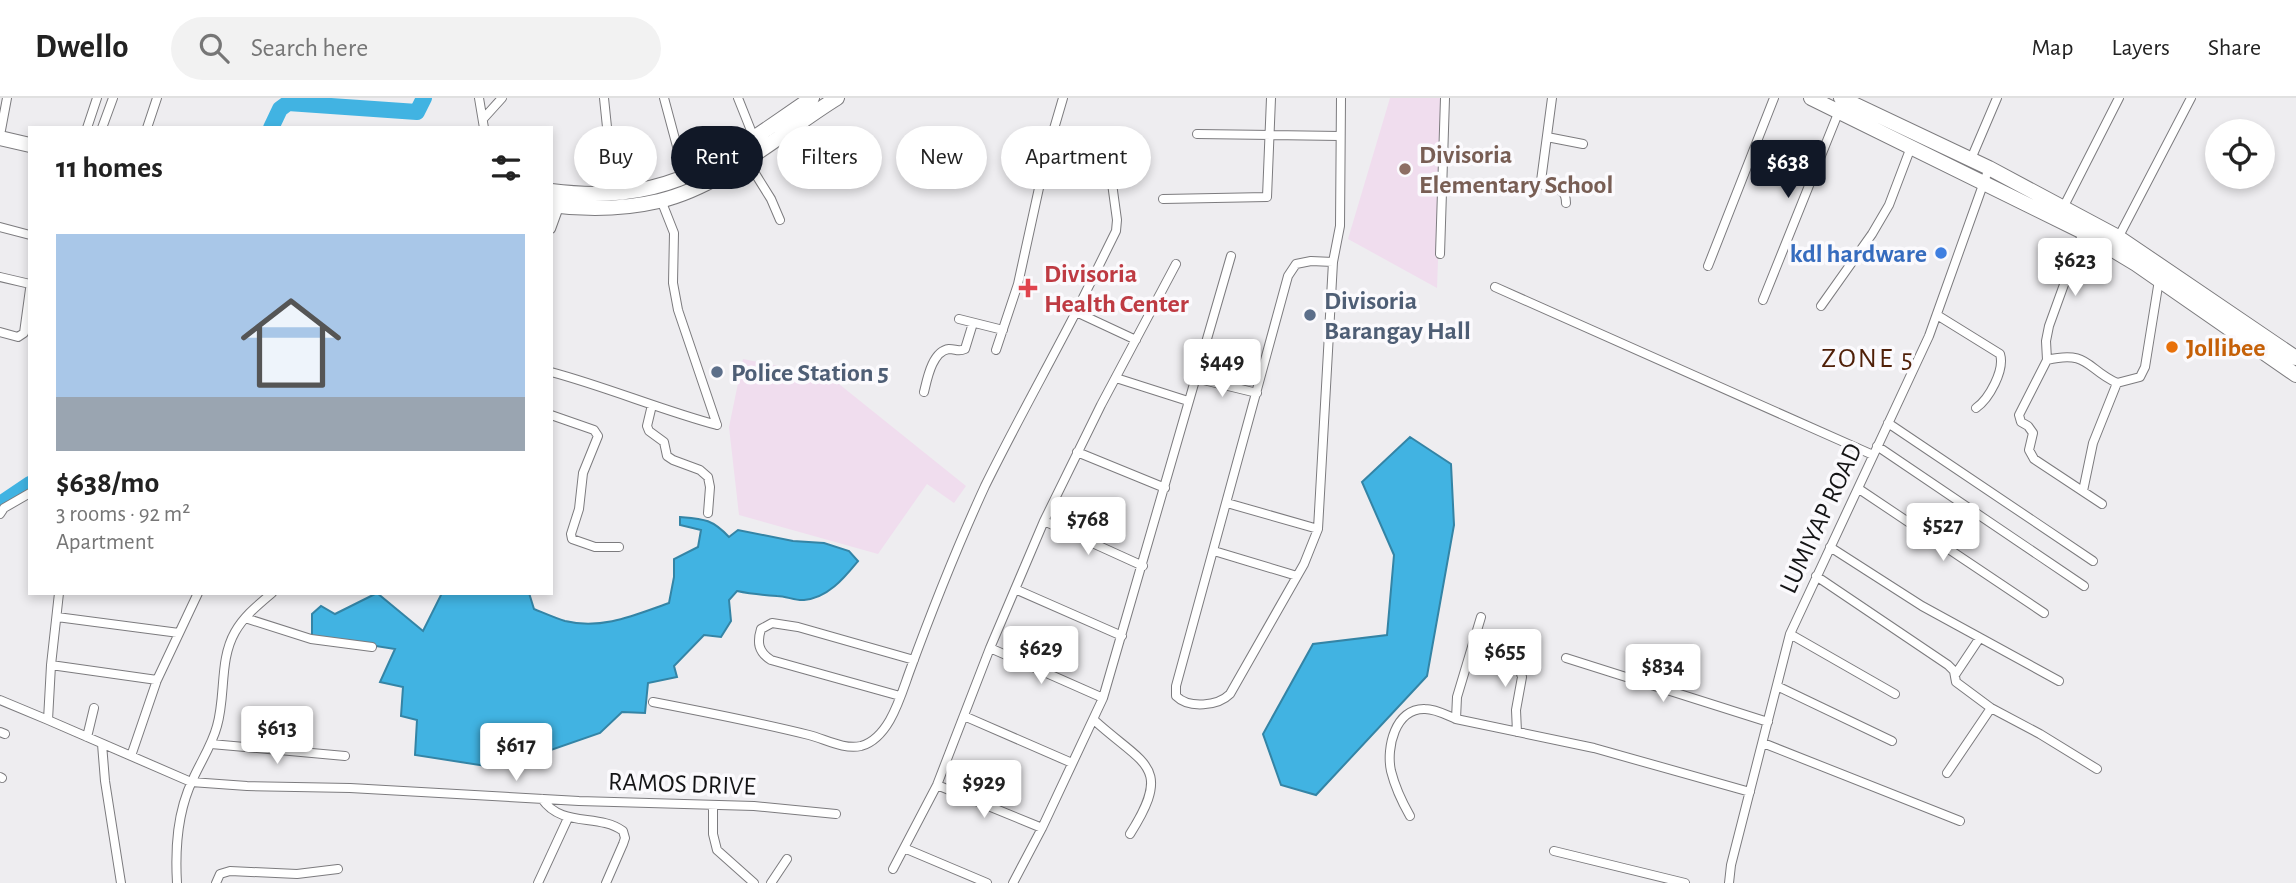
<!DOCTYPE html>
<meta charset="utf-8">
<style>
body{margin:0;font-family:"Alegreya Sans",sans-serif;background:#f2f2f2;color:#222;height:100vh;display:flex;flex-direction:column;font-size:26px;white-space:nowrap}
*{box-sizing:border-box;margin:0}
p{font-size:23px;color:#767676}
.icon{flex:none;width:38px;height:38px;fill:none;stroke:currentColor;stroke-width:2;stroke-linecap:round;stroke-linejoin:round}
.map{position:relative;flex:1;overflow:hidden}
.details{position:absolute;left:28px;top:28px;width:525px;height:469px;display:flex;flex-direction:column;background:#fff;border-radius:0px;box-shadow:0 4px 10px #0003}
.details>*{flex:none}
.guide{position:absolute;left:574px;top:28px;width:665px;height:63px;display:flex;gap:14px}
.buttons{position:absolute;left:2205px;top:21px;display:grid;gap:14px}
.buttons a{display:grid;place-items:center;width:70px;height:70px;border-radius:50%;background:#fff;box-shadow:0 4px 10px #0003;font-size:35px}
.price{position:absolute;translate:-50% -60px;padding:0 16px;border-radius:7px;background:#fff;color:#222;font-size:23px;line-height:46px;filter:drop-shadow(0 2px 4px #0008)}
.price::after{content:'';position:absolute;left:50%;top:42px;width:21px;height:16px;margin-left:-10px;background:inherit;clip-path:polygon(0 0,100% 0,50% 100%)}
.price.active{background:#111827;color:#fff}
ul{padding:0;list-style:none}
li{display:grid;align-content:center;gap:14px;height:371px;padding:0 28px}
li span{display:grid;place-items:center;height:217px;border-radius:0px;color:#555}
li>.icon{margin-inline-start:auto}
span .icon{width:126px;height:126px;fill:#fffc;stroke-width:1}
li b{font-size:30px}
h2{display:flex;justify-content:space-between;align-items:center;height:84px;padding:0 28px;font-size:30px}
.chip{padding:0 24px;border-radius:32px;background:#fff;box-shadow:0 4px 10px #0003;font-size:24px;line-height:63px}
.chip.active{background:#111827;color:#fff}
header{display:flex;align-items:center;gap:42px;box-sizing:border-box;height:98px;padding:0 35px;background:#fff;border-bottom:2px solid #e0e0e0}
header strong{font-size:33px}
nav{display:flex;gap:38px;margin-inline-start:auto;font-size:24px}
.search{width:490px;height:63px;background:#f2f2f2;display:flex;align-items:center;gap:18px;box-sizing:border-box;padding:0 24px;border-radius:38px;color:#767676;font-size:26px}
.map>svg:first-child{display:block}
.education{fill:#f0ddee}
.water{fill:#41b3e2;stroke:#3484a5;stroke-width:2}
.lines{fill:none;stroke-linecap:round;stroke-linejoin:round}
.river{stroke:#41b3e2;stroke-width:16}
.street-casing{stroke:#7c7b7e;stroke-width:10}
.highway-casing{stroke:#7c7b7e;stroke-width:16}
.street{stroke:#fff;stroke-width:8}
.highway{stroke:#fff;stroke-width:14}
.education-dot{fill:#8d6e63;stroke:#fbfafd;stroke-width:2.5}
.shop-dot{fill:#3f7fe0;stroke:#fbfafd;stroke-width:2.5}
.health-dot{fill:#e0444e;stroke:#fbfafd;stroke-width:2.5}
.service-dot{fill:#5c6f8a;stroke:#fbfafd;stroke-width:2.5}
.food-dot{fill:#e8710a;stroke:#fbfafd;stroke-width:2.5}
.labels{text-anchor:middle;stroke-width:7;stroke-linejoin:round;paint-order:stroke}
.education-label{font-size:26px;font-weight:bold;fill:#785e54;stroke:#fbfafd;text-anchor:start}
.shop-label{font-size:26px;font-weight:bold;fill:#366cbe;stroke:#fbfafd;text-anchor:end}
.health-label{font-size:26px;font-weight:bold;fill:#be3a42;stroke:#fbfafd;text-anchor:start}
.service-label{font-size:26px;font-weight:bold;fill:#4e5e75;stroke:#fbfafd;text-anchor:start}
.food-label{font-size:26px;font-weight:bold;fill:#c56008;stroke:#fbfafd;text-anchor:start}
.street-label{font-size:26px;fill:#151516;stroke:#fbfafd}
.neighbourhood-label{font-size:28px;letter-spacing:2px;fill:#4f1f07;stroke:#fbfafd}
</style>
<header>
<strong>Dwello</strong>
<div class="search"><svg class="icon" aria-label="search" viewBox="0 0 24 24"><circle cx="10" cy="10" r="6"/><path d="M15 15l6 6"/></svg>Search here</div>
<nav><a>Map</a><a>Layers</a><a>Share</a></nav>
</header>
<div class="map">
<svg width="2296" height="785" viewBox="0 0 2296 785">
<rect width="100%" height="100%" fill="#eeedf0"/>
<path class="education" d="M 1390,0 L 1444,0 L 1437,190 L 1348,141 Z
M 743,261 L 829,278 L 966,388 L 954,405 L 927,386 L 878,456 L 739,417 L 729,329 Z"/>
<path class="water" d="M 1410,339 L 1451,366 L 1454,427 L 1427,578 L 1316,697 L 1281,687 L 1263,636 L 1313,546 L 1387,537 L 1394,457 L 1362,384 Z
M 680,419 C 704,421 712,421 729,439 L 738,432 L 793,443 L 824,445 L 849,453 L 858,463 C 844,480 828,500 804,502 C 796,503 786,498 777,498 C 763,497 751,496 737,493 L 729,502 L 731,523 L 721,539 L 704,537 L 674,568 L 677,579 L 648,585 L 645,615 L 622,614 L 600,635 L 499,670 L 415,657 L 417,622 L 401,618 L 403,589 L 380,584 L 395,551 L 312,538 L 312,516 L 321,508 L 335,516 L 377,495 L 423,533 L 442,495 L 529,495 L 534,511 C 544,515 555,520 565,523 C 602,532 635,517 669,505 L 674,479 L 674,461 L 698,449 L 701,432 L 680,427 Z"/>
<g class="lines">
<path class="river" d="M 271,30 L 280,11 L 288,5 L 417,14 L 424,0
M 0,406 L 30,386"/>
<g class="street-casing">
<path id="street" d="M 479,0 L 484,30
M 604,0 L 614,97
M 664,0 L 686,82
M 738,0 L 754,40
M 1552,0 L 1541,83 L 1543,87 C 1555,91 1566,89 1566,105
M 483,21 L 502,0
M 87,30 L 97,0
M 102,30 L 113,0
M 147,30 L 157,0
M 1,32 L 7,0
M 1197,36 L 1340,38
M 1547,39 L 1583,46
M 1046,58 L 1141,56
M 746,61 L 771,101 L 780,122
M 1971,61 L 1997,0
M 1163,101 L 1267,99 L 1271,0
M 661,102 L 674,135 L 673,185 L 678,212 L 717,327
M 2064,108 L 2119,0
M 0,129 L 30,137
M 551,131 L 564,95
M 2117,142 L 2191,0
M 1440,156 L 1445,0
M 1333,164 L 1311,163 L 1296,166 L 1288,178 L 1176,588 L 1176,598 C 1189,611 1218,608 1230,596 L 1304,466 L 1318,431 L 1333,164 L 1340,128 L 1341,0
M 1708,168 L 1774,0
M 0,179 L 30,186
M 1495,189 L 1873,357
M 1763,202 L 1839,13
M 1821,208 L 1872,136 L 1889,107 L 1911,49
M 1076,214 L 1116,133 L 1117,122 L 1108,56
M 1937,217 L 2000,256 C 2005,272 1989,301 1976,310
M 959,221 L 1003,232
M 0,234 L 18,239 L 24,235 L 30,191
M 996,252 L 1018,186 L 1046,58 L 1063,0
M 2047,262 L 2046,243 L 2049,228 L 2083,134
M 551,274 C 607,289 661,312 717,327
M 1116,280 L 1188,303
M 1195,280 L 1257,295
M 924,294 C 927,282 932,253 949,251 C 956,251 958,254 965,251 L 973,225
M 652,307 L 647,328 L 649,333 L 664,344 L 667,358 L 673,362 L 700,372 L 708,379 L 710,389 L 708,415
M 551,317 L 594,332 L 598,338 L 583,375 L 579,411 L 571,436 L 572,441 L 595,449 L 619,449
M 1888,325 L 2093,463
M 1877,348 L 2084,488
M 1077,354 L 1165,390
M 1859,391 L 2044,515
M 2083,393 L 2093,345 L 2117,285
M 1227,405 L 1318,431
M 2102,406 L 2034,361 L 2029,352 L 2033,335 L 2028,328 L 2021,324 L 2019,317 L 2047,262 C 2089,252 2086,271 2117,285 L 2140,279 L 2145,269 L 2159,182
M 0,416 L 4,410 L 30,395
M 1044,423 L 1143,468
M 1830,449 L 1922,508 L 2059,583
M 1214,453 L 1297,478
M 1816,478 L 1948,567 L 1954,573 L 1956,584 L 1991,610 L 2040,636 L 2097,671
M 1015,491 L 1122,538
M 59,495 L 51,567 L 48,622 L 191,684 L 247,688 L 350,690 L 579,703 L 754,708 L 836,716
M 57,519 L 179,535
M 1481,519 L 1457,599 L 1456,621 L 1594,650 L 1750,694
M 245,520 L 311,541 L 372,549
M 1790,536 L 1895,596
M 1510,542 L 1522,579 L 1516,612 L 1517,634
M 990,550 L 1103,600
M 1566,560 L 1768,624
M 51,567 L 157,582
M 1955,577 L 1979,541
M 1777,588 L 1892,643
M 900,598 L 771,562 C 758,554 757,544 761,531 L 772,525 L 798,529 L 914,562
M 0,602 L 48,622
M 653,604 C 705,614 757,624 809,637 C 825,641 844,652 861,648 C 889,640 900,600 909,575 C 932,512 957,449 985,388 C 1014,329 1046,272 1076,214 L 1136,242
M 964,618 L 1072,665
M 1094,622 C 1143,667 1174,667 1130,736
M 0,634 L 5,636
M 87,639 L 94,610
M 1763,645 L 1960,723
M 102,646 L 105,683 L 121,785
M 211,646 L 345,658
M 131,658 L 157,582 L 198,495
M 1947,675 L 1991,610
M 0,679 L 2,680
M 937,687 L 1042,730
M 542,701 C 562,730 598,715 623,733 L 625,740 L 623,746 L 606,785
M 713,707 L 713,736 L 717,752 L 754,785
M 1410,718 C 1402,704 1395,689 1391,673 C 1386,650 1395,610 1425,611 C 1436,611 1446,617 1456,621
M 904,750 L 987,785
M 1554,753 L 1685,785
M 893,771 L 937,687 L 990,550 L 1044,423 L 1101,307 L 1176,166
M 177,785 C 175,750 177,714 193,681 C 201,663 212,647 217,628 C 226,597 219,562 235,534 C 244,518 258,507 272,495
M 216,785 L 220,776 L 230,773 L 297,776 L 338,771
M 538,785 L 568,720
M 771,785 L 787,761
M 1013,785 L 1042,730 L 1103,600 L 1231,158
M 1729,785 L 1731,767 L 1790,536 L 1929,238 L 1989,70"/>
</g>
<g class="highway-casing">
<path id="highway" d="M 1811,0 L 2083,134 L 2136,166 L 2296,277
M 1841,0 L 1989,70 L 2118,139 L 2296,260
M 0,40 L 30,47
M 551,93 C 671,108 719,63 812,0
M 551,107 C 587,112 624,111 659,103 C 723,88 782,34 837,0"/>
</g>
<use href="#street" class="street"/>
<use href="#highway" class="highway"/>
</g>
<circle class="education-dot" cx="1405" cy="71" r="7"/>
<circle class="shop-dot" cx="1941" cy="155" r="7"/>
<path class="health-dot" d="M1024.5 179.5h7v7h7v7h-7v7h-7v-7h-7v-7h7z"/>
<g class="service-dot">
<circle cx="1310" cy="217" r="7"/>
<circle cx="717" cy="274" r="7"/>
</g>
<circle class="food-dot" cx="2172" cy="249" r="7"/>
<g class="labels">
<g class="education-label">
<text x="1419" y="65">Divisoria<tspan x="1419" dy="30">Elementary School</tspan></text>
</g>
<g class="shop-label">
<text x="1927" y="164">kdl hardware</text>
</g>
<g class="health-label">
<text x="1044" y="184">Divisoria<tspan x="1044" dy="30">Health Center</tspan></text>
</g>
<g class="service-label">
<text x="1324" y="211">Divisoria<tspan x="1324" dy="30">Barangay Hall</tspan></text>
<text x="731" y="283">Police Station 5</text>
</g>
<g class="food-label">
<text x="2186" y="258">Jollibee</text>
</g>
<g class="street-label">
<text transform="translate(1820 420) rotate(-65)" y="9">LUMIYAP ROAD</text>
<text transform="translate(682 685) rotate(2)" y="9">RAMOS DRIVE</text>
</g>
<g class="neighbourhood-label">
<text x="1868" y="269">ZONE 5</text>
</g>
</g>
</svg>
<div class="buttons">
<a><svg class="icon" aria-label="locate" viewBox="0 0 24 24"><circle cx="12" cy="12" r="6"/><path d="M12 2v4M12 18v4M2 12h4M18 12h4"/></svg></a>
</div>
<b class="price active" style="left:1788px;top:102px">$638</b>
<b class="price" style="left:2075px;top:200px">$623</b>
<b class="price" style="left:1222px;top:301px">$449</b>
<b class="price" style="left:1088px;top:459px">$768</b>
<b class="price" style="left:1943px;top:465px">$527</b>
<b class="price" style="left:1041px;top:588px">$629</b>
<b class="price" style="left:1505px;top:591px">$655</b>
<b class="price" style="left:1663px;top:606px">$834</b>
<b class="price" style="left:277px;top:668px">$613</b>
<b class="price" style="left:516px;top:685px">$617</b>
<b class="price" style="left:984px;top:722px">$929</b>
<div class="guide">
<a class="chip">Buy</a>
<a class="chip active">Rent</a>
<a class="chip">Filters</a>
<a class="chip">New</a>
<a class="chip">Apartment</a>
</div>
<section class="details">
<h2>11 homes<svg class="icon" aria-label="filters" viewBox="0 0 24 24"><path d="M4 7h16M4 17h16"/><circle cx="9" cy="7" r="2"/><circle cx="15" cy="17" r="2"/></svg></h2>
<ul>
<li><span style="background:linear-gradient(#a9c7e8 75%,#9aa5b1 0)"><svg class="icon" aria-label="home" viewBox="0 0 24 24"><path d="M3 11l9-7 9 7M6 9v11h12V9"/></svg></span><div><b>$638/mo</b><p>3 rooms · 92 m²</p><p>Apartment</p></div></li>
</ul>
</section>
</div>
